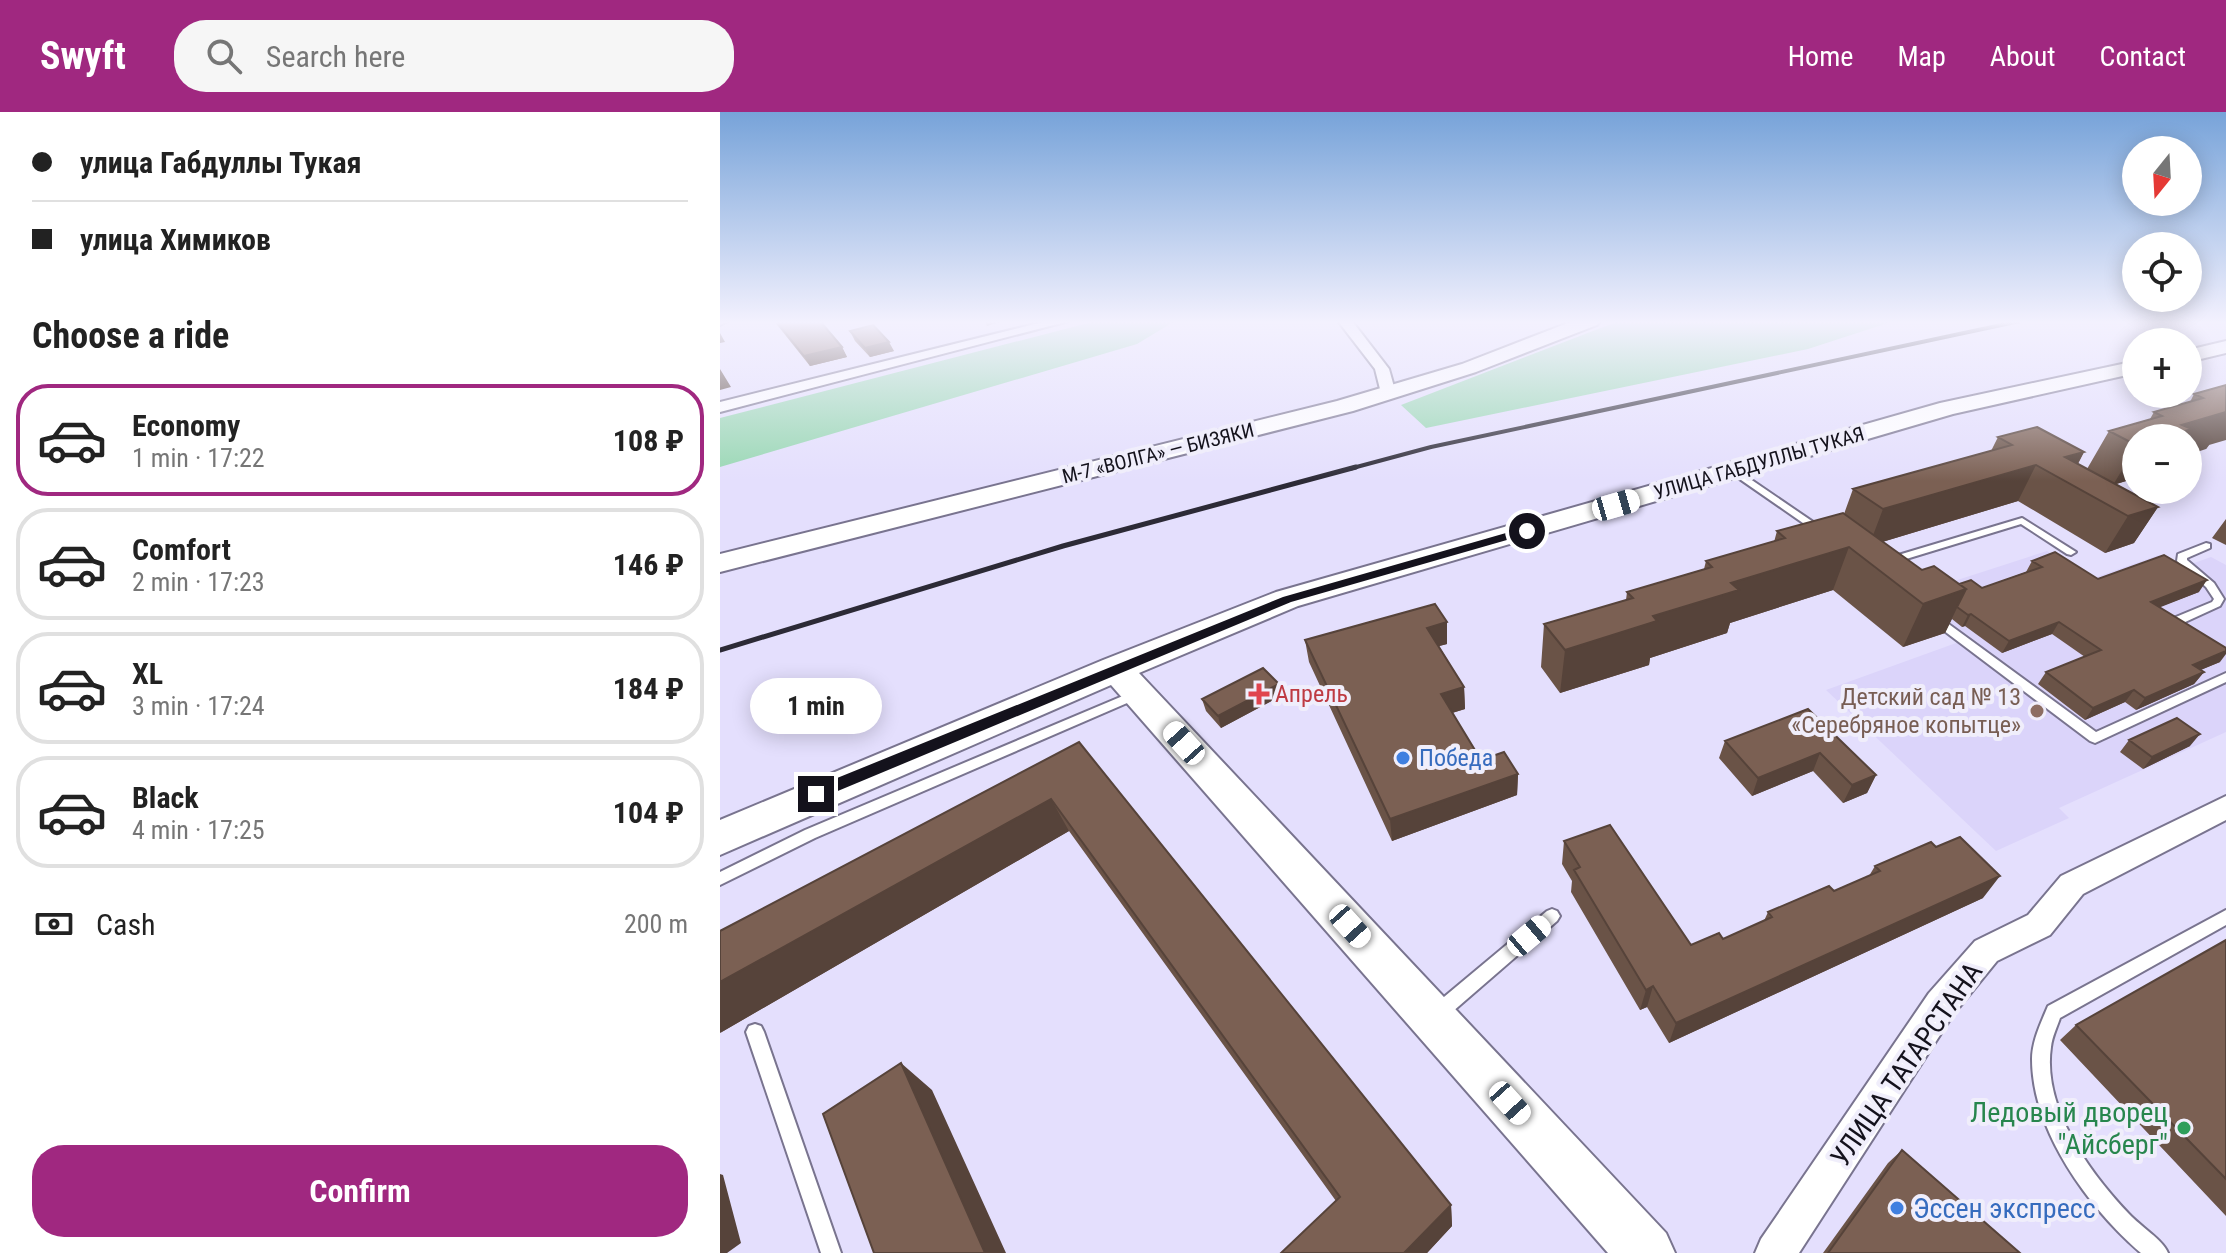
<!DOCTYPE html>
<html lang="en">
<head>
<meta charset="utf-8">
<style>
	:root { --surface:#fff; --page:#f6f6f6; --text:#222; --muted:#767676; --line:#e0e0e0; --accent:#a02880 }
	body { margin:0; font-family:"Roboto Condensed",sans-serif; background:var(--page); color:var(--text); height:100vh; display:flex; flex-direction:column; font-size:30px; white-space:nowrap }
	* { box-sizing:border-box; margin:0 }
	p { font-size:26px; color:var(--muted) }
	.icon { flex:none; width:44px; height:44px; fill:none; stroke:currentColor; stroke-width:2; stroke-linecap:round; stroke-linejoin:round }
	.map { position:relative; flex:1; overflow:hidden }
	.panel { display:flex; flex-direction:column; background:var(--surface); width:720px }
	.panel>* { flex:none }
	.guide { display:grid; align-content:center; height:176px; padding:0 32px; background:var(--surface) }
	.needle { width:52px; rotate:198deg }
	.tools { position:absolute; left:1402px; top:24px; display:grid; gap:16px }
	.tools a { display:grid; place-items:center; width:80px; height:80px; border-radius:50%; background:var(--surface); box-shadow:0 4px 20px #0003; font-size:40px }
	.end { position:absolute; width:36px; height:36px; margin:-18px; border:10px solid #14121c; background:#fff; box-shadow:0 0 0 4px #fff }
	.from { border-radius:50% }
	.bubble { position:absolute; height:56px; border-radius:28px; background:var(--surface); box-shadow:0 4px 20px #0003; font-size:26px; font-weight:700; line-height:56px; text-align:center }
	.car { position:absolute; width:24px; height:48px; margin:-24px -12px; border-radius:10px; box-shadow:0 0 6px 2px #0007; background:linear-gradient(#fff 24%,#345 0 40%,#fff 0 76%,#345 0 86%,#fff 0) }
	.guide b { display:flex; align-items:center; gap:28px; height:76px; font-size:30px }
	.guide b+b { border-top:2px solid var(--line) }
	.guide i { width:20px; height:20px; background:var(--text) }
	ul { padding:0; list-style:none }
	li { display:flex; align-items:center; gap:24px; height:112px; margin:0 16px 12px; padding:0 16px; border:4px solid var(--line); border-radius:32px }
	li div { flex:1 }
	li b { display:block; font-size:30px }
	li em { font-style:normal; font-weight:700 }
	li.active { border-color:var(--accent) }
	li>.icon { width:72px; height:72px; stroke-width:1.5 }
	h2 { padding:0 32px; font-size:36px; line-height:96px }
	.pay { display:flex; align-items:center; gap:20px; height:88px; padding:0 32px; font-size:30px }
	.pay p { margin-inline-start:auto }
	.action { display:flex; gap:16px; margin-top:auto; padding:16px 32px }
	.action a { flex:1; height:92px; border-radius:32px; background:var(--accent); color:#fff; font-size:32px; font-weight:700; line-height:92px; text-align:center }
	header { display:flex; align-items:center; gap:48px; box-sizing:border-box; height:112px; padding:0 40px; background:var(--accent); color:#fff }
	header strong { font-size:38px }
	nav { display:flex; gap:44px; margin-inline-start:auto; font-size:28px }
	.search { width:560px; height:72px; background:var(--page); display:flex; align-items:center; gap:20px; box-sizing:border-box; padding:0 28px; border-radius:32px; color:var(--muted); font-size:30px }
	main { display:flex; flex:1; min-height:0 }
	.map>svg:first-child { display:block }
</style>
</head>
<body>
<header>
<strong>Swyft</strong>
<div class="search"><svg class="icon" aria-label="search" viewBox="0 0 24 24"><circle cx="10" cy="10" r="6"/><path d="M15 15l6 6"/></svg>Search here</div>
<nav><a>Home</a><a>Map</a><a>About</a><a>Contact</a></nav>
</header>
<main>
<section class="panel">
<div class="guide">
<b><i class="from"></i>улица Габдуллы Тукая</b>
<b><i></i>улица Химиков</b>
</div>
<h2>Choose a ride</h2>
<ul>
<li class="active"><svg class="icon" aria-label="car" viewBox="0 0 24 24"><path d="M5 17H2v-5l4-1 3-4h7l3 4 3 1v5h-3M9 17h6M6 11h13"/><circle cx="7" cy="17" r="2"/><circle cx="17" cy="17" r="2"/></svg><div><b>Economy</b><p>1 min · 17:22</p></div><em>108 ₽</em></li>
<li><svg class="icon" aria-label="car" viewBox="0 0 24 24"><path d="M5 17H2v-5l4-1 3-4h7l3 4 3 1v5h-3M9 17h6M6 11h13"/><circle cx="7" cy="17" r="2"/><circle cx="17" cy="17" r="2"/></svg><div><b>Comfort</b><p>2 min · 17:23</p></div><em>146 ₽</em></li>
<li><svg class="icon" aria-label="car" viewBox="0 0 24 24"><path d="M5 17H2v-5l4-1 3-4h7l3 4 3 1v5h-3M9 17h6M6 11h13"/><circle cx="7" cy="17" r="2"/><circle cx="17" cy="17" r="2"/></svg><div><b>XL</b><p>3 min · 17:24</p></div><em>184 ₽</em></li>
<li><svg class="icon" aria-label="car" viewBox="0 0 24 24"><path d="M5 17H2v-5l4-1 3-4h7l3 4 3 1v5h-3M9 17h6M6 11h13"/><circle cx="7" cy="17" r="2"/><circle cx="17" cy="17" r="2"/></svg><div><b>Black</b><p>4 min · 17:25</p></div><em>104 ₽</em></li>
</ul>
<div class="pay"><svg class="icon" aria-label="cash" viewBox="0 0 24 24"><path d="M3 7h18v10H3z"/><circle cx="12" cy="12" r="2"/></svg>Cash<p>200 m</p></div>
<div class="action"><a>Confirm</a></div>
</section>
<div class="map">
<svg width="1506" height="1141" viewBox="0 0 1506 1141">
	<rect width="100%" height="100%" fill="#e4dffd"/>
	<path fill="#dbd4fa" d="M1327 439 1371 467 1439 443 1460 456 1491 445 1506 453V620L1339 696 1349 706 1276 739 1106 578 1250 526 1194 482Z"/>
	<path fill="#98d7b3" d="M376 209H455L417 232 0 355V306Z
		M899 209H1174L1088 237 706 316 681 293Z"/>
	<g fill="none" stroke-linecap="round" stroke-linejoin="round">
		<g stroke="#79748f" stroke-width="4">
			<path id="lane" d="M1014 356 1102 416V420H1096L1011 361V357Z
				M1302 406 1356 440 1351 443 1347 442 1301 412 1173 451H1165L1164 449 1165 447Z
				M1486 431 1490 432V436L1467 446V448L1494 471 1504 487 1500 494 1463 511 1468 515 1466 518C1459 519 1453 516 1449 510L1451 507 1492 490 1494 487 1486 475 1457 449 1458 442Z
				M1215 502 1376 620 1506 561V570L1375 631 1370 629 1211 509 1209 506 1211 503Z
				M417 578 423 582 421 585 95 726 0 773V760L85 718Z
				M832 797 837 799 840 804 837 809 724 907 718 909 712 907 710 901 712 895 827 799Z
				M1506 798V813L1340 906C1337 915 1332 925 1331 935 1322 996 1370 1061 1409 1102 1420 1114 1443 1128 1448 1141H1421C1369 1096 1312 1019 1312 947 1312 929 1321 911 1328 894Z
				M35 912 41 914 44 920 121 1141H101L26 920 29 914Z"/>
		</g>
		<g stroke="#79748f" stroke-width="4">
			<path id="street" d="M0 209H8L0 213Z
				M327 209H349L0 300V290Z
				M618 209H632L669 257 676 282 674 285H662L655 257Z
				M1506 684V708L1363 782 1330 823 1277 849 1233 903 1079 1141H1035L1041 1127 1209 881 1255 829 1308 803 1341 764Z"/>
		</g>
		<g stroke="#79748f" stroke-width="4">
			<path id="secondary" d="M853 209H880L877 213 756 260 633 299 0 460V442L617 289 742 252Z
				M1506 229V241L1468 250V238Z
				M1416 249V261L1233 302 578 494 419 561 946 1121 955 1141H888L391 573 0 743V708L383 548 556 480 1220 291Z"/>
		</g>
		<use href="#lane" fill="#fff" fill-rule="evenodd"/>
		<use href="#street" fill="#fff" fill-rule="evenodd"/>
		<use href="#secondary" fill="#fff" fill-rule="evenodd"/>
		<path stroke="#2c2a36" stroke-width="4" d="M629 357 711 335 1300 209"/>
		<path stroke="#2c2a36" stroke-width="5" d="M0 538 343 434 636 355"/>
	</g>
	<path fill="#6a5347" d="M54 209H100L122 235 127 245 90 254Z
		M130 219 174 239 150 245 135 229Z
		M1506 273 1489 333 1486 337 1416 326V366L1396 372 1438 395 1414 431 1385 441 1298 389 1162 430 1202 458 1239 472 1262 476 1306 460 1312 449 1378 467 1479 480 1439 495 1500 550 1480 558 1484 560 1474 572 1416 598 1405 590 1365 608 1318 572 1326 560 1365 545 1332 522 1282 541 1245 514 1242 515 1232 507 1225 521 1183 535 1113 478 1010 511 1007 521 930 546 929 553 840 581 821 555 824 512 906 488 907 480 984 457 986 449 1054 430 1057 419 1124 402 1133 377 1271 339 1278 325 1364 340 1358 352 1367 357 1389 319 1430 307 1434 300 1470 290 1474 282Z
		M1506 407V433L1492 426Z
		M727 510V532L719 534 744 575 745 597 732 601 761 648 798 662 797 683 672 729 589 550 585 528Z
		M559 572 561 584 501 616 486 599 482 587Z
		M1088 597 1156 663 1147 681 1123 691 1093 659 1032 684 999 646 1005 629Z
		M1409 628 1470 634 1423 657 1400 640Z
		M359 630 731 1093 732 1114 707 1141H561L616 1089 349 719 0 921Z
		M844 729 971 833 1003 827 1044 809 1048 800 1114 779 1149 764 1155 754 1263 786 949 931 927 895 920 898 851 780 852 769 842 752Z
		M1506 828V1104L1340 928 1356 913Z
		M1182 1038 1300 1141H1103L1168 1051Z"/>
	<path fill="#56433a" d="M265 209H284L267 214Z
		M0 221 5 230 0 231Z
		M169 230 174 239 150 245 145 236Z
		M122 235 127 245 90 254 84 244Z
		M0 257 11 275 0 278Z
		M1506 298V328L1489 333 1486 337 1468 343V326H1441L1462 313Z
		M1416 335V366L1393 373Z
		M1364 340 1347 371 1345 345Z
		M1316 353 1298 389 1149 434 1163 397Z
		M1438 395 1414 431 1385 441 1408 404Z
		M1129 435 1113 478 1010 511 1007 521 930 546 929 553 840 581 845 538 933 504 1011 471Z
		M1487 468 1479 480 1423 502 1431 490Z
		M1246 477 1225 521 1183 535 1203 492Z
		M1251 502 1245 514 1242 515 1248 503Z
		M727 510V532L708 537 707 516Z
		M1339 510 1332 522 1282 541 1289 529Z
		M1506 539V542L1500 550 1464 565 1473 553Z
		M1484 560 1474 572 1416 598 1425 586Z
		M559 572 561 584 501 616 498 604Z
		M744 575 745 597 722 604 721 582Z
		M1414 578 1405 590 1365 608 1373 596Z
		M1480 622 1470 634 1423 657 1432 645Z
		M1100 641 1093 659 1032 684 1038 666Z
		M798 662 797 683 672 729 670 707Z
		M1156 663 1147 681 1123 691 1132 673Z
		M331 687 349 719 0 921V870Z
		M1280 764 1263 786 949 931 956 911Z
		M933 874 927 895 920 898 926 878Z
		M181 951 212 978 286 1141H265Z
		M0 1062 3 1063 21 1131 7 1141H0Z
		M731 1093 732 1114 707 1141H684Z"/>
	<path fill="#7b6053" stroke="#56433a" stroke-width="2" d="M56 209H100L122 235 84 244Z
		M153 213 169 230 145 236 130 219Z
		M1506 273V300L1462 313 1472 317 1441 326H1416V333L1389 319 1442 304 1434 300 1483 286 1474 282Z
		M1317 315 1364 340 1345 345 1438 395 1408 404 1316 353 1163 397 1133 377 1292 333 1278 325Z
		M1123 401 1202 458 1214 454 1246 477 1203 492 1129 435 1011 471 1019 478 933 504 937 509 845 538 824 512 913 486 907 480 992 455 986 449 1065 426 1057 419Z
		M1335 440 1378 467 1444 443 1487 468 1431 490 1506 536V539L1473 553 1484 560 1425 586 1414 578 1373 596 1326 560 1381 538 1339 510 1289 529 1251 502 1248 503 1237 495 1246 477 1239 472 1251 468 1262 476 1322 455 1312 449Z
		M715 492 727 510 707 516 744 575 721 582 761 648 784 640 798 662 670 707 585 528Z
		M543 556 559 572 498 604 482 587Z
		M1088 597 1156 663 1132 673 1100 641 1038 666 1005 629Z
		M1457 606 1480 622 1432 645 1409 628Z
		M359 630 731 1093 684 1141H561L620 1085 331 687 0 870V819Z
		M890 713 971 833 999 821 1003 827 1052 805 1048 800 1109 774 1114 779 1160 759 1155 754 1211 730 1216 735 1240 725 1280 764 956 911 933 874 926 878 854 758 860 755 844 729Z
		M1506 828V1067L1356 913Z
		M181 951 265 1141H154L103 1002Z
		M1182 1038 1300 1141H1108Z"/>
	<linearGradient id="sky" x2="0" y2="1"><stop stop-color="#77a3d9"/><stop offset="0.57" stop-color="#f3f1fe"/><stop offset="1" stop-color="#f3f1fe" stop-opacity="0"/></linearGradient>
	<rect width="1506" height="369" fill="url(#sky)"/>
	<path fill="#14121c" d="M807 415 811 416V421L571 490 101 686 96 687 88 682 90 677 563 485Z"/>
	<path fill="#e0444e" stroke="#f0eefb" stroke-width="3" d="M535 570h8v8h8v8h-8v8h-8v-8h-8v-8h8z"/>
	<circle fill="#8d6e63" stroke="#f0eefb" stroke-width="3" cx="1317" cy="599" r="8"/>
	<g fill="#3f7fe0" stroke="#f0eefb" stroke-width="3">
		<circle cx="683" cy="646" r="8"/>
		<circle cx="1177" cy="1096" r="8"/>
	</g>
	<circle fill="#2e9e5b" stroke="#f0eefb" stroke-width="3" cx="1464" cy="1016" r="8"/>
	<g text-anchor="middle" stroke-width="8" stroke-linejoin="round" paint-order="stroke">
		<g font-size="20" fill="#14121c" stroke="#f0eefb">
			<text transform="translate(438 341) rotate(-14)" y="7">М-7 «ВОЛГА» — БИЗЯКИ</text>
			<text transform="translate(1039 351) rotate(-16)" y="7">УЛИЦА ГАБДУЛЛЫ ТУКАЯ</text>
		</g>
		<g font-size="24" fill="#be3a42" stroke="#f0eefb" text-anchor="start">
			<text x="555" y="590">Апрель</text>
		</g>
		<g font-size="24" fill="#785e54" stroke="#f0eefb" text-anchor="end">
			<text x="1301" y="593">Детский сад № 13<tspan x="1301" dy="28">«Серебряное копытце»</tspan></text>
		</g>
		<g font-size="24" fill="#366cbe" stroke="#f0eefb" text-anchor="start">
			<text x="699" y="654">Победа</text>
		</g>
		<g font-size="28" fill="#14121c" stroke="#f0eefb">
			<text transform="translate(1186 952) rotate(-55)" y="10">УЛИЦА ТАТАРСТАНА</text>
		</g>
		<g font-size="28" fill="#27864d" stroke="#f0eefb" text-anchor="end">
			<text x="1448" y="1010">Ледовый дворец<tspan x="1448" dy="32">"Айсберг"</tspan></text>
		</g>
		<g font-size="28" fill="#366cbe" stroke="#f0eefb" text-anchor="start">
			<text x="1193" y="1106">Эссен экспресс</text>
		</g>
	</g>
</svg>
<div class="tools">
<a><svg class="needle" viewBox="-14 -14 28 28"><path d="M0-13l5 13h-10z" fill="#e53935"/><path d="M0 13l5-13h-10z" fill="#767676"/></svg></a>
<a><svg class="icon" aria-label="locate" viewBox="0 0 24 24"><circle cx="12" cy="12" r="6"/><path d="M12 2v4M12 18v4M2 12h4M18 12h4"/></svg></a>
<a>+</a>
<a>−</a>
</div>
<i class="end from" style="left:807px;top:419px"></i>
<i class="end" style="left:96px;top:682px"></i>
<div class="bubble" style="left:30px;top:566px;width:132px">1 min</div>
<i class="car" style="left:896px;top:393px;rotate:74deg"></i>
<i class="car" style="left:464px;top:631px;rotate:318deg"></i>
<i class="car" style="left:630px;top:814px;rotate:138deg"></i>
<i class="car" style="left:809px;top:824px;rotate:50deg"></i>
<i class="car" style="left:790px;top:991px;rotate:138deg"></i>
</div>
</main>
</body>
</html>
